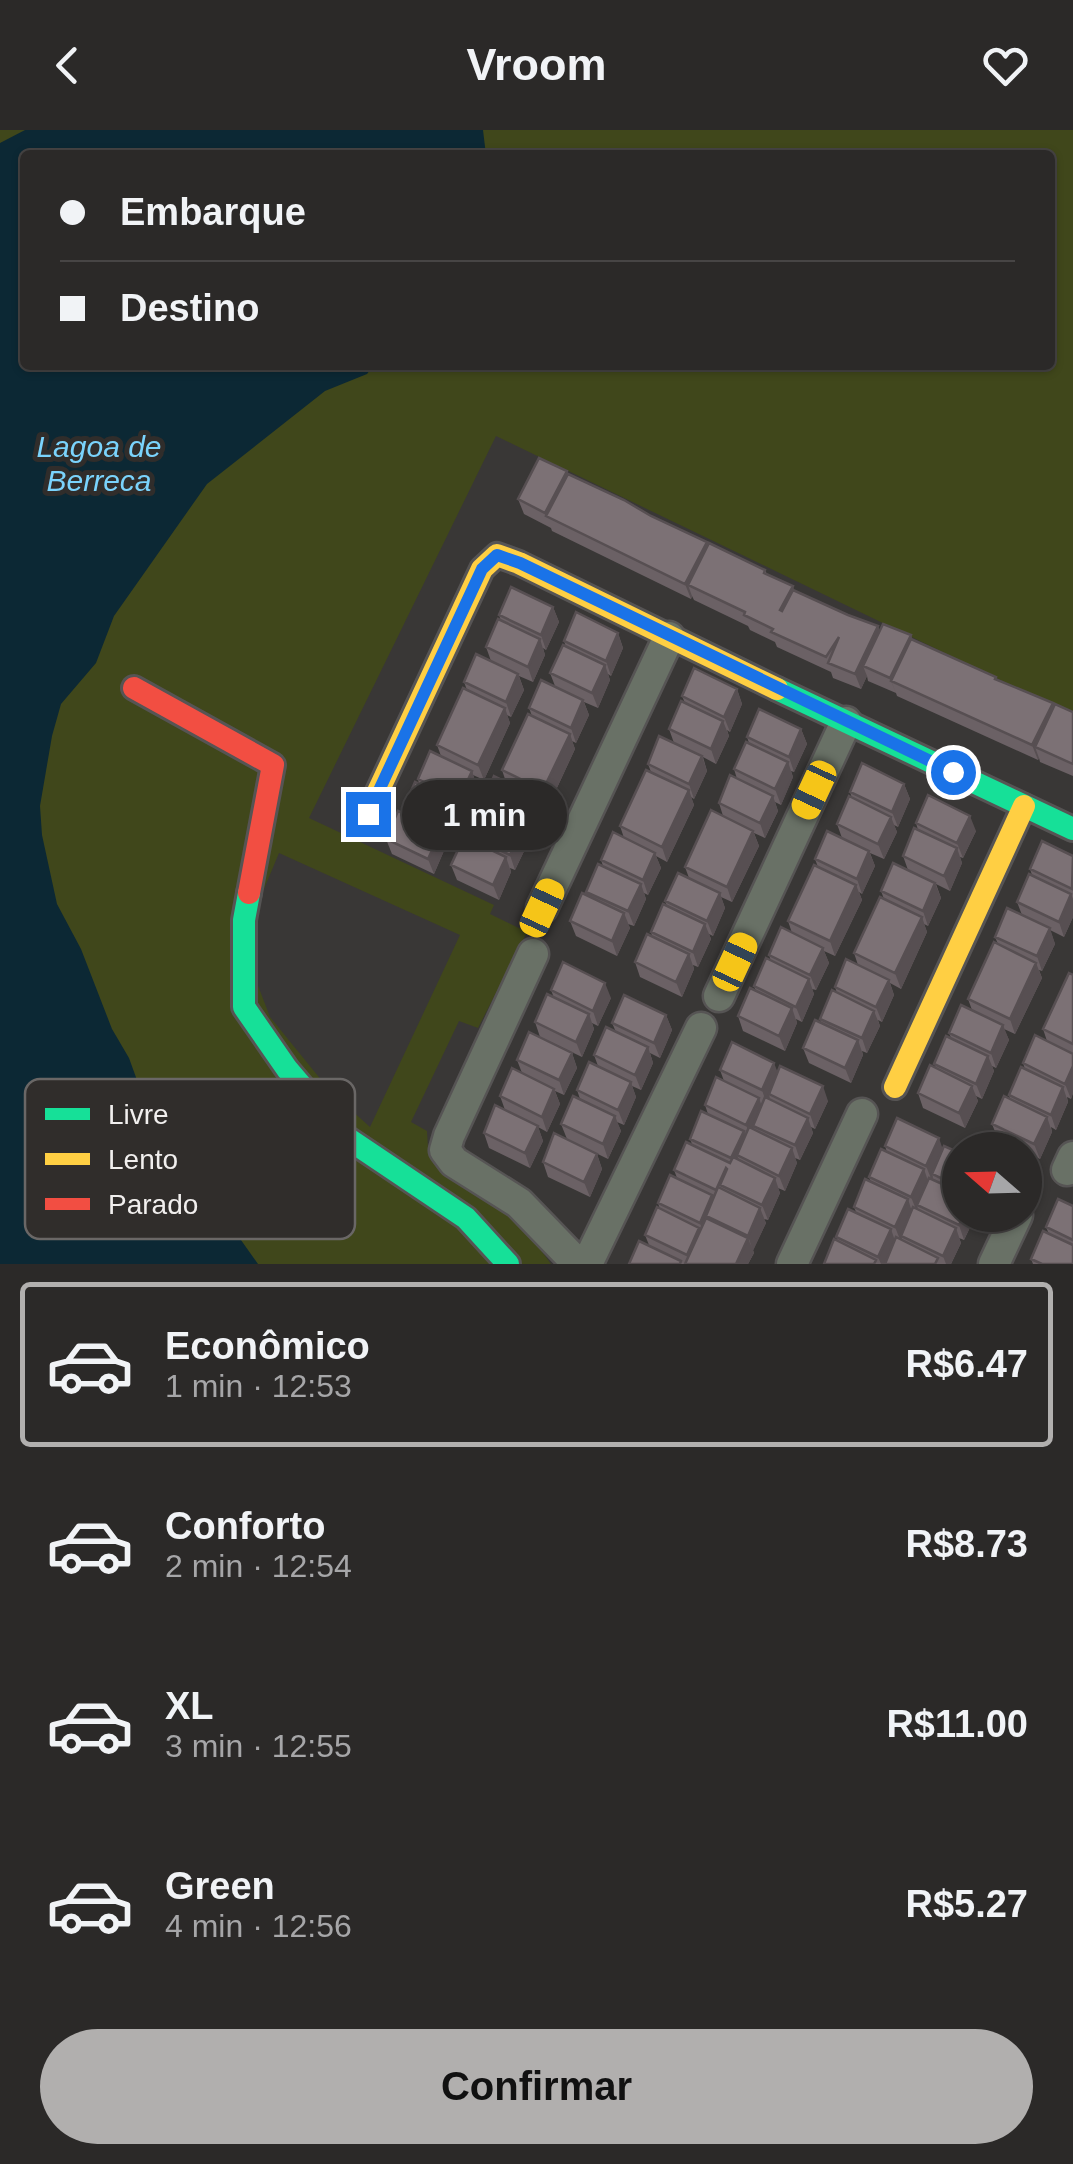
<!DOCTYPE html>
<html lang="pt">
<head>
<meta charset="utf-8">
<style>
	:root { --surface:#2b2928; --page:#373534; --text:#f1f3f6; --muted:#a6a6a8; --line:#474545; --accent:#b1afae }
	body { margin:0; font-family:Arial,sans-serif; background:var(--page); color:var(--text); height:100vh; display:flex; flex-direction:column; font-size:38px; white-space:nowrap }
	* { box-sizing:border-box; margin:0 }
	p { font-size:32px; color:var(--muted) }
	.icon { flex:none; width:55px; height:55px; fill:none; stroke:currentColor; stroke-width:2; stroke-linecap:round; stroke-linejoin:round }
	.map { position:relative; height:1134px; overflow:hidden }
	.sheet { display:flex; flex-direction:column; background:var(--surface); flex:1 }
	.sheet>* { flex:none }
	.banner { position:absolute; left:20px; top:20px; width:1035px; height:220px; border-radius:10px; box-shadow:0 2px 8px #0004,0 0 0 2px var(--line); display:grid; align-content:center; height:220px; padding:0 40px; background:var(--surface) }
	.needle { width:65px; rotate:290deg }
	.buttons { position:absolute; left:942px; top:1002px; display:grid; gap:20px }
	.buttons a { display:grid; place-items:center; width:100px; height:100px; border-radius:50%; background:var(--surface); box-shadow:0 2px 8px #0004,0 0 0 2px var(--line); font-size:50px }
	.end { position:absolute; width:45px; height:45px; margin:-22px; border:12px solid #1a73e8; background:#fff; box-shadow:0 0 0 5px #fff }
	.from { border-radius:50% }
	.bubble { position:absolute; height:70px; border-radius:35px; background:var(--surface); box-shadow:0 2px 8px #0004,0 0 0 2px var(--line); font-size:32px; font-weight:600; line-height:70px; text-align:center }
	.car { position:absolute; width:30px; height:60px; margin:-30px -15px; border-radius:12px; box-shadow:0 0 8px 2px #0007; background:linear-gradient(#f5c518 24%,#345 0 40%,#f5c518 0 76%,#345 0 86%,#f5c518 0) }
	.banner b { display:flex; align-items:center; gap:35px; height:95px; font-size:38px }
	.banner b+b { border-top:2px solid var(--line) }
	.banner i { width:25px; height:25px; background:var(--text) }
	ul { padding:18px 0 0; list-style:none }
	li { display:flex; align-items:center; gap:30px; height:165px; margin:0 20px 15px; padding:0 20px; border:5px solid transparent; border-radius:10px }
	li div { flex:1 }
	li b { display:block; font-size:38px }
	li em { font-style:normal; font-weight:600 }
	li.selected { border-color:var(--accent) }
	li>.icon { width:90px; height:90px; stroke-width:1.5 }
	.primary-button { display:flex; gap:20px; margin-top:auto; padding:20px 40px }
	.primary-button a { flex:1; height:115px; border-radius:60px; background:var(--accent); color:#111; font-size:40px; font-weight:600; line-height:115px; text-align:center }
	header { display:flex; justify-content:space-between; align-items:center; height:130px; padding:0 40px; background:var(--surface); font-size:45px; font-weight:600 }
	.map>svg:first-child { display:block }
</style>
</head>
<body>
<header><svg class="icon" aria-label="back" viewBox="0 0 24 24"><path d="M15 5l-7 7 7 7"/></svg>Vroom<svg class="icon" aria-label="heart" viewBox="0 0 24 24"><path d="M12 20l-8-8c-3-5 5-10 8-4 3-6 11-1 8 4z"/></svg></header>
<div class="map">
<svg width="1073" height="1134" viewBox="0 0 1073 1134">
	<rect width="100%" height="100%" fill="#393736"/>
	<path fill="#40471b" fill-rule="evenodd" d="M0 0H1073V585L496 306 309 688 494 775 490 784 527 802 478 898 459 891 411 992 427 1001 428 1018 433 1027 509 1077 551 1134H0ZM25 25H1050V235H25ZM279 723 460 805 370 997 331 962 270 887 251 837 254 783Z"/>
	<path fill="#0c2834" d="M25 0H483L486 25H25V235H374L367 244 325 261 207 354 114 486 96 533 61 574 52 606 40 676 42 705 57 774 81 819 112 899 129 928 146 975 163 1000 173 1042 205 1084 236 1103 258 1134H0V13Z"/>
	<g fill="none" stroke-linecap="round" stroke-linejoin="round">
		<g stroke="#565454" stroke-width="35">
			<path id="street" d="M542 778 669 507
				M533 824 449 1006 445 1020 454 1032 519 1073 578 1134
				M719 866 846 592
				M1067 1040 1073 1027
				M587 1134 701 898
				M792 1134 862 984
				M994 1134 1017 1085"/>
		</g>
		<g stroke="#565454" stroke-width="28">
			<path id="fast" d="M777 559 1073 699
				M249 763 244 790V877L287 939 344 1006 466 1088 508 1134"/>
		</g>
		<g stroke="#565454" stroke-width="28">
			<path id="slow" d="M368 683 482 439 497 425 519 433 777 559
				M895 957 1024 676"/>
		</g>
		<g stroke="#565454" stroke-width="28">
			<path id="jam" d="M134 558 273 635 249 763"/>
		</g>
		<use href="#street" stroke="#697166" stroke-width="30"/>
		<use href="#fast" stroke="#16e098" stroke-width="22"/>
		<use href="#slow" stroke="#ffcf43" stroke-width="22"/>
		<use href="#jam" stroke="#f24e42" stroke-width="22"/>
	</g>
	<path fill="#6b6165" d="M567 341 568 345 708 415 765 440 767 444 793 456 794 461 848 485 878 496 879 500 911 505 912 510 996 547 997 550 1054 576 1073 582V646L1040 632 1039 628 1038 630 897 566 896 563 868 551 867 546 861 559 833 548 831 542 777 517 775 512 750 500 748 496 694 470 692 466 691 469 552 401 551 398 524 384 518 369Z
		M553 477 559 492 546 520 543 518 545 525 533 552 519 546 524 560 511 587 507 585 510 593 484 650 473 645 477 656 465 684 461 682 463 687 450 715 445 712 446 716 434 744 392 724 386 709 405 684 403 680 419 654 418 649 441 626 437 615 467 560 464 552 491 531 486 517 501 491 499 485Z
		M618 503 623 518 611 546 608 544 610 550 598 578 584 572 589 585 576 613 572 611 575 619 549 675 538 670 542 682 530 709 526 707 528 713 515 740 510 738 511 742 499 770 457 750 451 735 470 710 468 705 484 679 482 674 506 652 502 640 532 586 529 578 555 556 550 543 566 517 564 511Z
		M737 559 742 574 730 602 727 600 729 606 716 634 703 627 707 641 694 669 691 667 694 675 667 732 656 726 661 738 648 765 644 763 646 769 634 796 628 794 630 798 617 826 576 806 570 791 588 766 586 762 603 736 601 730 624 708 620 696 651 642 648 634 674 613 669 599 685 573 682 566Z
		M801 599 807 614 794 642 791 641 793 647 781 675 775 672 778 681 765 708 754 703 759 716 732 772 721 767 725 778 713 806 709 804 711 809 698 837 693 835 694 839 682 867 640 847 635 832 652 806 651 802 667 776 665 771 689 748 685 737 723 686 719 673 737 649 734 639 749 613 747 607Z
		M904 654 910 669 898 697 894 695 897 702 884 729 870 723 875 736 862 764 859 762 862 770 835 826 824 821 829 833 816 860 812 859 814 864 802 892 796 889 797 893 785 921 743 901 738 886 756 861 754 856 771 831 769 825 792 803 788 791 818 737 815 729 842 708 837 694 852 668 850 662Z
		M916 693 976 701 963 728 960 727 962 733 950 761 936 754 941 768 928 796 924 794 927 802 901 859 890 853 894 865 882 892 878 890 880 896 867 923 862 921 863 925 851 953 809 933 803 918 821 892 820 889 837 863 835 857 858 835 854 823 884 769 881 761 908 740 903 726 918 700Z
		M1073 726V787L1064 807 1050 800 1055 814 1042 841 1039 840 1042 848 1015 904 1004 899 1009 910 996 938 992 936 994 941 982 969 976 966 978 971 965 998 923 978 918 963 936 938 934 934 951 908 949 903 972 880 968 869 998 814 995 807 1022 785 1017 772 1032 745 1030 739Z
		M1073 845V963L1071 969 1067 967 1068 972 1056 1000 1051 997 1052 1002 1040 1029 1025 1022V1020H1020L998 1009 992 994 1010 969 1009 965 1025 939 1023 933 1047 911 1043 899Z
		M551 860 611 868 598 896 592 893 594 899 582 927 540 907 535 892 554 868Z
		M666 885 672 900 660 928 650 923 653 933 641 960 632 956 636 967 624 995 617 992 621 1001 608 1029 567 1009 561 994 580 969 577 960 598 936 594 925 616 902 612 893Z
		M572 923 577 938 564 965 555 961 560 974 547 1002 538 997 543 1011 530 1038 489 1018 484 1003 505 980 500 966 522 943 517 930Z
		M720 940 778 942 828 971 815 999 811 997 813 1003 800 1030 795 1028 797 1033 785 1061 778 1058 780 1063 768 1090 764 1089 766 1093 753 1120 754 1123 748 1134H629L649 1115 645 1105 660 1079 658 1073 677 1048 674 1040 692 1014 690 1009 708 984 705 975 724 951Z
		M885 1016 943 1019 960 1023V1085H976L964 1110 959 1108 961 1113 951 1134H824L838 1111 836 1107 856 1082 854 1077 871 1052 869 1047 887 1022Z
		M597 1024 602 1039 590 1067 548 1047 543 1032Z
		M1073 1076V1134H1026H1033L1031 1129 1049 1104 1046 1097Z"/>
	<path fill="#574f52" d="M567 341 572 356 546 386 545 383Z
		M707 412 713 427 688 455 692 466 691 469 685 454Z
		M553 477 559 492 546 520 541 505Z
		M878 496 883 511 863 536 867 546 861 559 855 544Z
		M618 503 623 518 611 546 606 531Z
		M911 505 916 520 891 551 896 563 890 548Z
		M540 509 545 525 533 552 528 537Z
		M605 535 610 550 598 578 592 563Z
		M518 544 524 560 511 587 506 572Z
		M737 559 742 574 730 602 724 587Z
		M583 570 589 585 576 613 571 598Z
		M1053 573 1058 588 1035 617 1039 628 1038 630 1032 615Z
		M505 578 510 593 484 650 478 635Z
		M723 591 729 606 716 634 711 619Z
		M801 599 807 614 794 642 789 627Z
		M570 604 575 619 549 675 543 660Z
		M702 626 707 641 694 669 689 654Z
		M788 632 793 647 781 675 775 659Z
		M472 641 477 656 465 684 459 669Z
		M904 654 910 669 898 697 892 682Z
		M689 660 694 675 667 732 662 717Z
		M773 666 778 681 765 708 760 693Z
		M537 667 542 682 530 709 524 694Z
		M457 672 463 687 450 715 445 700Z
		M970 686 976 701 963 728 957 713Z
		M891 687 897 702 884 729 878 714Z
		M522 698 528 713 515 740 510 725Z
		M441 701 446 716 434 744 428 729Z
		M753 701 759 716 732 772 727 757Z
		M957 718 962 733 950 761 944 746Z
		M869 721 875 736 862 764 857 749Z
		M655 723 661 738 648 765 643 750Z
		M506 727 511 742 499 770 493 755Z
		M935 753 941 768 928 796 923 781Z
		M641 754 646 769 634 796 628 781Z
		M856 755 862 770 835 826 830 811Z
		M720 763 725 778 713 806 707 791Z
		M1071 764 1073 769V787L1064 807 1059 792Z
		M624 783 630 798 617 826 612 811Z
		M922 787 927 802 901 859 895 843Z
		M705 794 711 809 698 837 693 822Z
		M1050 798 1055 814 1042 841 1037 826Z
		M823 818 829 833 816 860 810 845Z
		M689 824 694 839 682 867 676 852Z
		M1036 833 1042 848 1015 904 1010 889Z
		M809 849 814 864 802 892 796 877Z
		M889 850 894 865 882 892 876 877Z
		M605 853 611 868 598 896 593 881Z
		M792 878 797 893 785 921 779 906Z
		M874 881 880 896 867 923 862 908Z
		M589 884 594 899 582 927 576 912Z
		M666 885 672 900 660 928 654 913Z
		M1003 895 1009 910 996 938 991 923Z
		M858 910 863 925 851 953 845 938Z
		M648 917 653 933 641 960 635 945Z
		M572 923 577 938 564 965 559 950Z
		M988 926 994 941 982 969 976 954Z
		M774 933 780 948 769 964 770 969 767 975 762 960Z
		M1073 936V963L1071 969 1065 954Z
		M631 952 636 967 624 995 618 980Z
		M823 956 828 971 815 999 810 984Z
		M972 956 978 971 965 998 959 983Z
		M1063 957 1068 972 1056 1000 1051 985Z
		M554 959 560 974 547 1002 542 987Z
		M759 968 764 983 753 996 755 1002 752 1010 746 995Z
		M615 986 621 1001 608 1029 603 1014Z
		M1047 987 1052 1002 1040 1029 1034 1014Z
		M808 988 813 1003 800 1030 795 1015Z
		M538 996 543 1011 530 1038 525 1023Z
		M744 1001 749 1016 737 1025 741 1035 731 1028Z
		M939 1008 944 1023 932 1044 933 1047 932 1051 926 1036Z
		M792 1018 797 1033 785 1061 779 1046Z
		M597 1024 602 1039 590 1067 584 1052Z
		M924 1039 929 1054 917 1075 918 1079 917 1082 911 1067Z
		M775 1048 780 1063 768 1090 762 1075Z
		M712 1065 718 1080 706 1086 710 1097 705 1108 700 1093Z
		M908 1069 913 1085 901 1106 902 1108 901 1112 895 1097Z
		M760 1078 766 1093 753 1121 748 1106Z
		M964 1085H976L964 1110 959 1095Z
		M699 1098 704 1113 690 1134 687 1125Z
		M956 1098 961 1113 951 1134H946L943 1126Z
		M891 1099 896 1114 887 1134H881L878 1127Z
		M748 1108 754 1123 748 1134H736Z"/>
	<path fill="#7c7175" stroke="#574f52" stroke-width="2.5" d="M539 328 567 341 545 383 518 369Z
		M568 344 624 370 651 386 707 412 685 454 546 386Z
		M709 413 765 440 764 443 793 456 780 480 782 481 793 460 848 485 878 496 855 544 828 533 839 507 826 527 771 502 773 499 744 485 745 482 688 455Z
		M511 457 553 477 541 505 499 485Z
		M576 482 618 503 606 531 564 511Z
		M498 489 540 509 528 537 486 517Z
		M883 494 911 505 890 548 863 536Z
		M911 509 996 547 995 549 1053 573 1032 615 891 551Z
		M563 515 605 535 592 563 550 543Z
		M476 524 518 544 506 572 464 552Z
		M694 538 737 559 724 587 682 566Z
		M541 550 583 570 571 598 529 578Z
		M463 558 505 578 478 635 437 615Z
		M681 571 723 591 711 619 669 599Z
		M1055 574 1073 582V634L1035 617Z
		M759 579 801 599 789 627 747 607Z
		M528 584 570 604 543 660 502 640Z
		M659 606 702 626 689 654 648 634Z
		M746 612 788 632 775 659 734 639Z
		M430 621 472 641 459 669 418 649Z
		M862 633 904 654 892 682 850 662Z
		M646 640 689 660 662 717 620 696Z
		M730 645 773 666 760 693 719 673Z
		M494 646 537 667 524 694 482 674Z
		M415 652 457 672 445 700 403 680Z
		M928 665 970 686 957 713 916 693Z
		M849 666 891 687 878 714 837 694Z
		M480 677 522 698 510 725 468 705Z
		M711 680 753 701 727 757 685 737Z
		M398 681 441 701 428 729 386 709Z
		M914 698 957 718 944 746 903 726Z
		M827 701 869 721 857 749 815 729Z
		M613 702 655 723 643 750 601 730Z
		M464 707 506 727 493 755 451 735Z
		M1042 711 1073 726 1072 759 1030 739Z
		M893 733 935 753 923 781 881 761Z
		M598 734 641 754 628 781 586 762Z
		M814 735 856 755 830 811 788 791Z
		M678 743 720 763 707 791 665 771Z
		M1029 744 1071 764 1059 792 1017 772Z
		M582 763 624 783 612 811 570 791Z
		M880 767 922 787 895 843 854 823Z
		M663 774 705 794 693 822 651 802Z
		M1007 778 1050 798 1037 826 995 807Z
		M781 797 823 818 810 845 769 825Z
		M647 804 689 824 676 852 635 832Z
		M994 812 1036 833 1010 889 968 869Z
		M766 828 809 849 796 877 754 856Z
		M846 829 889 850 876 877 835 857Z
		M563 832 605 853 593 881 551 860Z
		M1069 843 1073 845V914L1043 899Z
		M750 858 792 878 779 906 738 886Z
		M832 860 874 881 862 908 820 889Z
		M547 864 589 884 576 912 535 892Z
		M624 865 666 885 654 913 612 893Z
		M961 875 1003 895 991 923 949 903Z
		M815 890 858 910 845 938 803 918Z
		M606 897 648 917 635 945 594 925Z
		M529 902 572 923 559 950 517 930Z
		M1035 905 1073 924V936L1065 954 1023 933Z
		M946 906 988 926 976 954 934 934Z
		M732 912 774 933 762 960 720 940Z
		M589 932 631 952 618 980 577 960Z
		M930 935 972 956 959 983 918 963Z
		M780 936 823 956 810 984 769 964Z
		M1021 937 1063 957 1051 985 1009 965Z
		M512 938 554 959 542 987 500 966Z
		M716 947 759 968 746 995 705 975Z
		M573 966 615 986 603 1014 561 994Z
		M1004 966 1047 987 1034 1014 992 994Z
		M765 967 808 988 795 1015 753 996Z
		M495 975 538 996 525 1023 484 1003Z
		M701 981 744 1001 731 1028 690 1009Z
		M897 988 939 1008 926 1036 885 1016Z
		M749 997 792 1018 779 1046 737 1025Z
		M554 1003 597 1024 584 1052 543 1032Z
		M686 1012 730 1033 733 1027 775 1048 762 1075 720 1055 727 1039 726 1038 716 1060 674 1040Z
		M944 1016 960 1023V1057L932 1044Z
		M881 1019 924 1039 911 1067 869 1047Z
		M670 1045 712 1065 700 1093 658 1073Z
		M929 1048 960 1062V1085H964L959 1095 917 1075Z
		M865 1049 908 1069 895 1097 854 1077Z
		M718 1057 760 1078 748 1106 706 1086Z
		M1058 1069 1073 1076V1110L1046 1097Z
		M657 1077 699 1098 687 1125 645 1105Z
		M913 1077 956 1098 943 1126 901 1106Z
		M848 1079 891 1099 878 1127 836 1107Z
		M706 1088 748 1108 736 1134H685Z
		M1043 1101 1073 1115V1134H1042L1031 1129Z
		M896 1107 938 1128 935 1134H885Z
		M834 1109 876 1130 874 1134H824Z
		M639 1111 681 1131 680 1134H629Z"/>
	<g fill="none" stroke-linecap="round" stroke-linejoin="round">
		<path stroke="#1a73e8" stroke-width="12" d="M368 684 482 439 497 425 520 433 953 642"/>
	</g>
	<g text-anchor="middle" stroke-width="10" stroke-linejoin="round" paint-order="stroke">
		<g font-size="30" font-style="italic" fill="#7ad3fc" stroke="#302d2b">
			<text x="99" y="327">Lagoa de<tspan x="99" dy="34">Berreca</tspan></text>
		</g>
	</g>
	<rect x="25" y="949" width="330" height="160" rx="15" fill="#302d2b" stroke="#6a6766" stroke-width="2.5"/>
	<rect x="45" y="978" width="45" height="12" fill="#16e098"/>
	<rect x="45" y="1023" width="45" height="12" fill="#ffcf43"/>
	<rect x="45" y="1068" width="45" height="12" fill="#f24e42"/>
	<g font-size="28" fill="#f1efee">
		<text x="108" y="994">Livre</text>
		<text x="108" y="1039">Lento</text>
		<text x="108" y="1084">Parado</text>
	</g>
</svg>
<div class="buttons">
<a><svg class="needle" viewBox="-14 -14 28 28"><path d="M0-13l5 13h-10z" fill="#e53935"/><path d="M0 13l5-13h-10z" fill="#a6a6a8"/></svg></a>
</div>
<i class="end from" style="left:953px;top:642px"></i>
<i class="end" style="left:368px;top:684px"></i>
<div class="bubble" style="left:402px;top:650px;width:165px">1 min</div>
<i class="car" style="left:814px;top:660px;rotate:205deg"></i>
<i class="car" style="left:542px;top:778px;rotate:25deg"></i>
<i class="car" style="left:735px;top:832px;rotate:25deg"></i>
<div class="banner">
<b><i class="from"></i>Embarque</b>
<b><i></i>Destino</b>
</div>
</div>
<section class="sheet">
<ul>
<li class="selected"><svg class="icon" aria-label="car" viewBox="0 0 24 24"><path d="M5 17H2v-5l4-1 3-4h7l3 4 3 1v5h-3M9 17h6M6 11h13"/><circle cx="7" cy="17" r="2"/><circle cx="17" cy="17" r="2"/></svg><div><b>Econômico</b><p>1 min · 12:53</p></div><em>R$6.47</em></li>
<li><svg class="icon" aria-label="car" viewBox="0 0 24 24"><path d="M5 17H2v-5l4-1 3-4h7l3 4 3 1v5h-3M9 17h6M6 11h13"/><circle cx="7" cy="17" r="2"/><circle cx="17" cy="17" r="2"/></svg><div><b>Conforto</b><p>2 min · 12:54</p></div><em>R$8.73</em></li>
<li><svg class="icon" aria-label="car" viewBox="0 0 24 24"><path d="M5 17H2v-5l4-1 3-4h7l3 4 3 1v5h-3M9 17h6M6 11h13"/><circle cx="7" cy="17" r="2"/><circle cx="17" cy="17" r="2"/></svg><div><b>XL</b><p>3 min · 12:55</p></div><em>R$11.00</em></li>
<li><svg class="icon" aria-label="car" viewBox="0 0 24 24"><path d="M5 17H2v-5l4-1 3-4h7l3 4 3 1v5h-3M9 17h6M6 11h13"/><circle cx="7" cy="17" r="2"/><circle cx="17" cy="17" r="2"/></svg><div><b>Green</b><p>4 min · 12:56</p></div><em>R$5.27</em></li>
</ul>
<div class="primary-button"><a>Confirmar</a></div>
</section>
</body>
</html>
